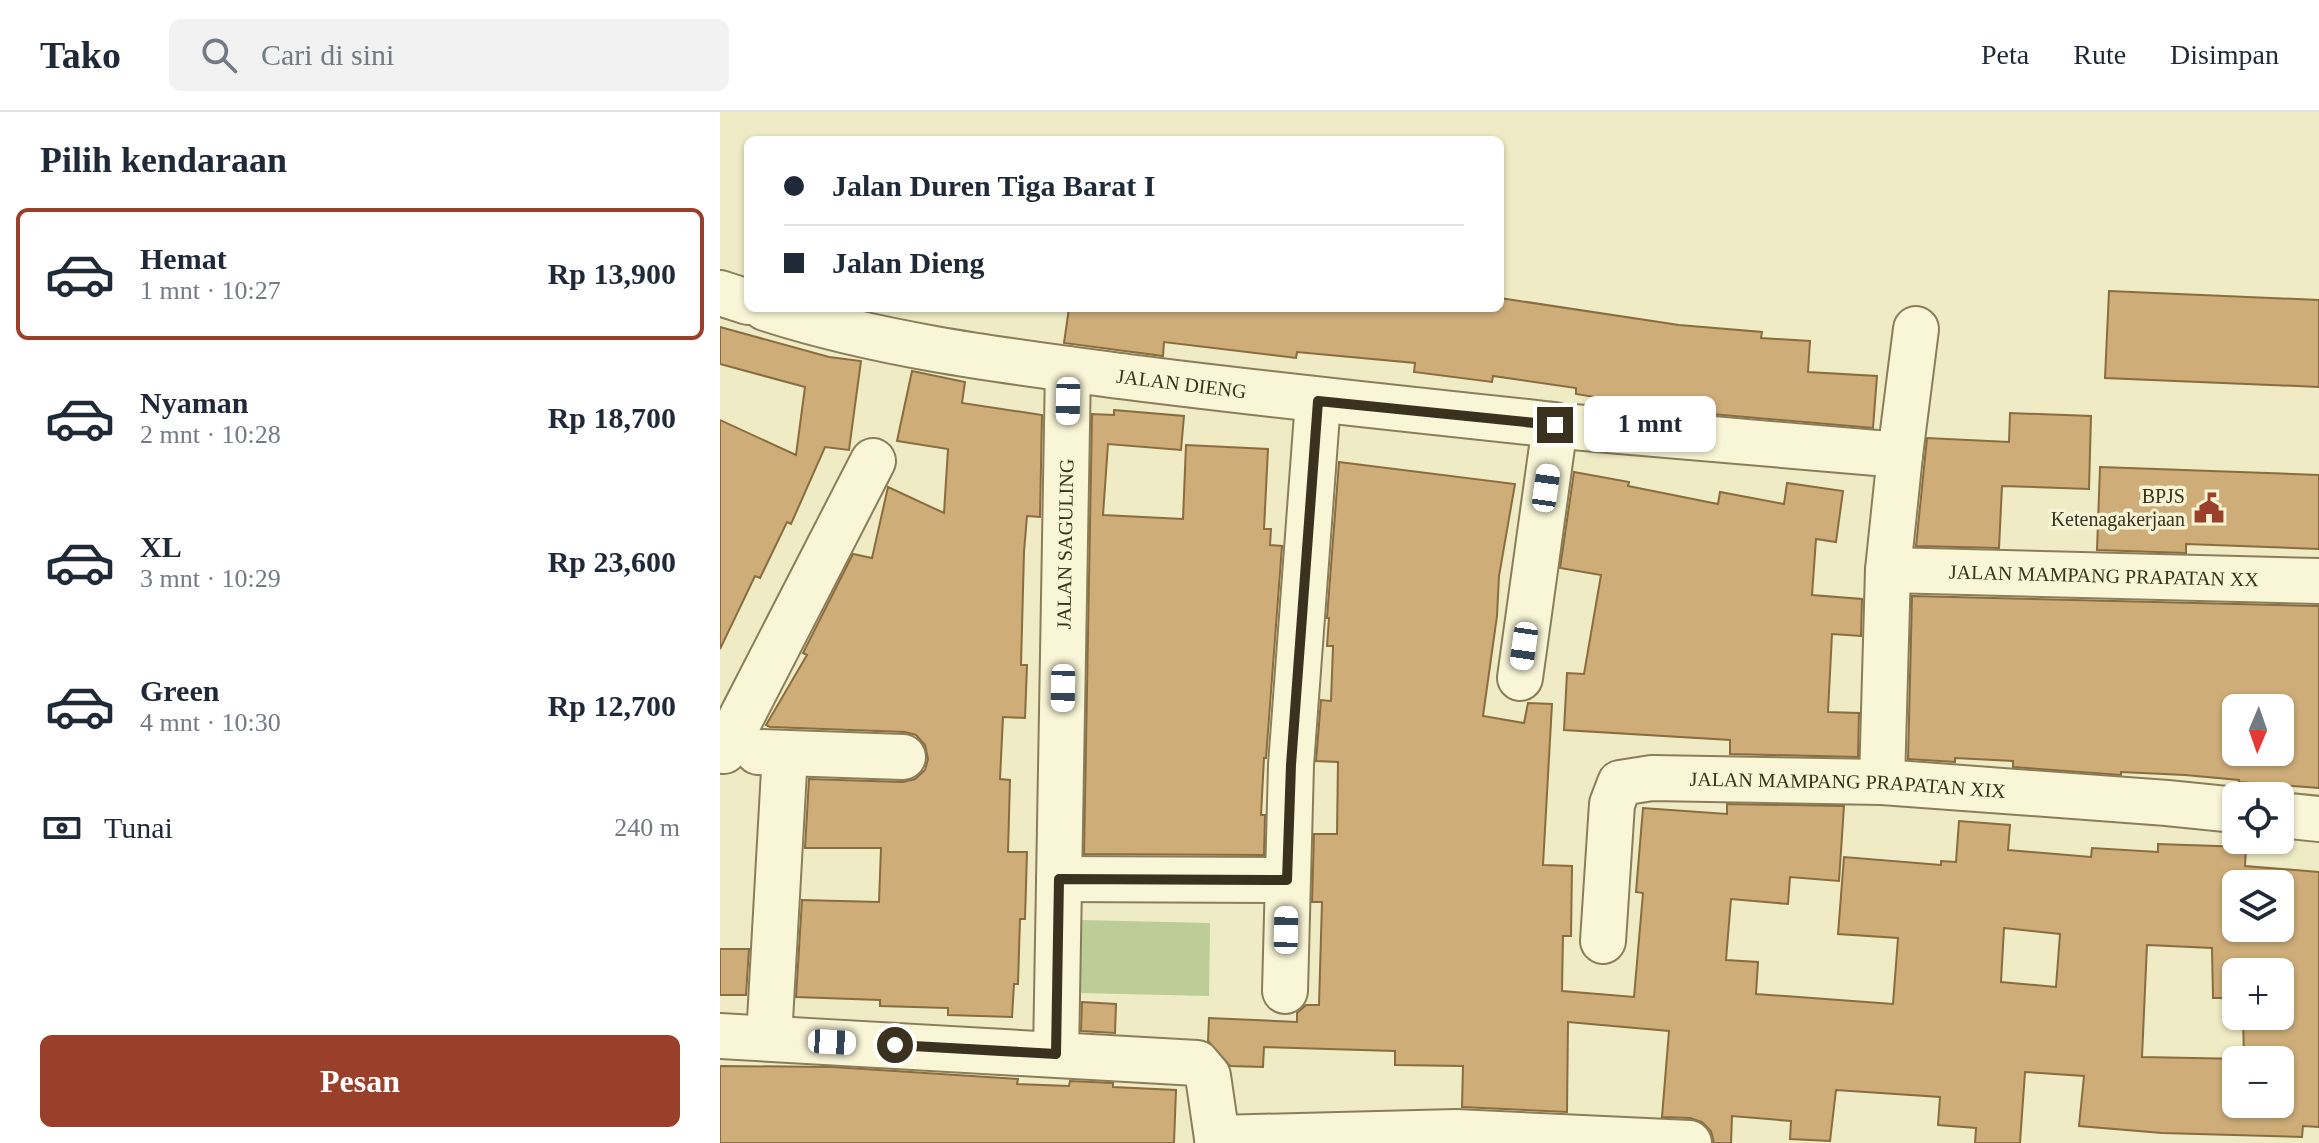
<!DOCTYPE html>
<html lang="id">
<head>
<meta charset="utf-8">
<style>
	:root { --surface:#fff; --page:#f2f2f3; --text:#1f2937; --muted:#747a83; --line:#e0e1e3; --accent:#9a3f29 }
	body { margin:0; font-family:"Times New Roman",serif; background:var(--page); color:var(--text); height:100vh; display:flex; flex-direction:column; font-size:30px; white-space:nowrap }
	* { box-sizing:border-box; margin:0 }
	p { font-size:26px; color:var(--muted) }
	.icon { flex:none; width:44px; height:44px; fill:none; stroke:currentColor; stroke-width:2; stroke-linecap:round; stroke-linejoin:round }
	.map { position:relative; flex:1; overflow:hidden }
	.drawer { display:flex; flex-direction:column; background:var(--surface); width:720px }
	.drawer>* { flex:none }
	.hud { position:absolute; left:24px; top:24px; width:760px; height:176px; border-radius:12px; box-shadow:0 2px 6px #0004; display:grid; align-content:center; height:176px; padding:0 40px; background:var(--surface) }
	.needle { width:52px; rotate:182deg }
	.tools { position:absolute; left:1502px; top:582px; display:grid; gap:16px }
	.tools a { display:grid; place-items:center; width:72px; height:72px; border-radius:12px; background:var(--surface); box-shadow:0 2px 6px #0004; font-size:40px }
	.end { position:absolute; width:36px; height:36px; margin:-18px; border:10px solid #3a311e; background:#fff; box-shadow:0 0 0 4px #fff }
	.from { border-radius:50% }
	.bubble { position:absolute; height:56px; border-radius:12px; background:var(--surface); box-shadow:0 2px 6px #0004; font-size:26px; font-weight:800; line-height:56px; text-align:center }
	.car { position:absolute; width:24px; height:48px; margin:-24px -12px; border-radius:10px; box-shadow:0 0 6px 2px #0007; background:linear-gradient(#fff 24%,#345 0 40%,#fff 0 76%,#345 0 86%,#fff 0) }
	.hud b { display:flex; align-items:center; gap:28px; height:76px; font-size:30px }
	.hud b+b { border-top:2px solid var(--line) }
	.hud i { width:20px; height:20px; background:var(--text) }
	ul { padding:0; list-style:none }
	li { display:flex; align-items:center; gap:24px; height:132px; margin:0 16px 12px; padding:0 24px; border:4px solid transparent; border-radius:12px }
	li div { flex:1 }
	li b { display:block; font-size:30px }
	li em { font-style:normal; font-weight:800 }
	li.on { border-color:var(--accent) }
	li>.icon { width:72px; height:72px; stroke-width:1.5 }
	h2 { padding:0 40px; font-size:36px; line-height:96px }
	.pay { display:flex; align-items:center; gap:20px; height:88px; padding:0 40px; font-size:30px }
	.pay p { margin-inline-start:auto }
	.cta { display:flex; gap:16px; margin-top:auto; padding:16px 40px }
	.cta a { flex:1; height:92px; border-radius:12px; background:var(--accent); color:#fff; font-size:32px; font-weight:800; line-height:92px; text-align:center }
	header { display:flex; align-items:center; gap:48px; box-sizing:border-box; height:112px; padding:0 40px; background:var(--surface); border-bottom:2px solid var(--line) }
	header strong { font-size:38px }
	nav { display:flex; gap:44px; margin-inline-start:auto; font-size:28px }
	.search { width:560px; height:72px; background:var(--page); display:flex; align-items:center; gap:20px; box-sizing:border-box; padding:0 28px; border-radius:12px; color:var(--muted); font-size:30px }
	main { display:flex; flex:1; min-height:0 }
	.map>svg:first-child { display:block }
</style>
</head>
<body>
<header>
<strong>Tako</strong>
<div class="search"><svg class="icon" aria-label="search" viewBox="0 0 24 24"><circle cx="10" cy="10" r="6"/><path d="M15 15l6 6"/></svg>Cari di sini</div>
<nav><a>Peta</a><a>Rute</a><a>Disimpan</a></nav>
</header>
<main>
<section class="drawer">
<h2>Pilih kendaraan</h2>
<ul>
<li class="on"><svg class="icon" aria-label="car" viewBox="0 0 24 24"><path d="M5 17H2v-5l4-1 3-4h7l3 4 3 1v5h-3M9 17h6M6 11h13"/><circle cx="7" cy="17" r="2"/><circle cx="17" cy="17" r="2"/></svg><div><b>Hemat</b><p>1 mnt · 10:27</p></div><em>Rp 13,900</em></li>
<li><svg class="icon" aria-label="car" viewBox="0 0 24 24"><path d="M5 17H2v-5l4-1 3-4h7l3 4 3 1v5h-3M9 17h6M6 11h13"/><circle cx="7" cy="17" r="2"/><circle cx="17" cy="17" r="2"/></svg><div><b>Nyaman</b><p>2 mnt · 10:28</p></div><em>Rp 18,700</em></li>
<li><svg class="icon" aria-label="car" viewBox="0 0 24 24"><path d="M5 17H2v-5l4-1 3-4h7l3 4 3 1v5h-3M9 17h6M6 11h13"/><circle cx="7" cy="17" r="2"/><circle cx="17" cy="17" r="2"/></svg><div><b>XL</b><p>3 mnt · 10:29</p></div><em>Rp 23,600</em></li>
<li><svg class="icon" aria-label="car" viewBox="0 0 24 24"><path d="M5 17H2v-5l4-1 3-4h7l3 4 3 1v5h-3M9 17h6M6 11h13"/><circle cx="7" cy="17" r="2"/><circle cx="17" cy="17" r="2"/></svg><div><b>Green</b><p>4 mnt · 10:30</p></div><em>Rp 12,700</em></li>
</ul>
<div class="pay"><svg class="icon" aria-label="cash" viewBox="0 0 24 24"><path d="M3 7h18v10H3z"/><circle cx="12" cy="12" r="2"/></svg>Tunai<p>240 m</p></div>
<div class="cta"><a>Pesan</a></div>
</section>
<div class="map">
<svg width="1599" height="1031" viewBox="0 0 1599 1031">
	<rect width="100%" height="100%" fill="#efebc4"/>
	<path fill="#bccd97" d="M361 808 490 811 489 884 360 881Z"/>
	<path fill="#cead79" stroke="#896c3f" stroke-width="2" fill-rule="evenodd" d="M1389 179 1599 188V275L1385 266Z
		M780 186 959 213 1042 220 1041 226 1090 229 1088 260 1157 264 1153 316 934 297V295L856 282V276L773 264 772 270 694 260 695 251 577 240 576 246 444 230 443 244 344 231 349 196H780Z
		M0 215 109 245 141 249 129 338 105 335 71 412 67 410 40 466 35 464 0 537V308L76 343 85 275 0 252Z
		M192 259 245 270 242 291 322 303 320 405 307 404 304 440 301 553H307L305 606 283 605 280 667 290 668 288 740H307L305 807H300L298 872H294L292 905 228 903V896L160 894V888L76 885 82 788 159 790 161 736H85L89 667 183 670 195 667 205 658 208 647 205 633 196 623 185 620 50 615 46 613 87 543 83 541 133 442 152 446 168 375 224 401 228 337 177 329Z
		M394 298 464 304 461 338 388 332 383 403 463 407 466 333 548 337 544 417H551L550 433 562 434 546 646H544L541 703H545L544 743 364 742 372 302 394 303Z
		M1290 301 1371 304 1369 377 1282 374 1279 436 1196 434 1207 326 1289 330Z
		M619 350 795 372 779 464 777 504 763 604 804 611 808 591 832 592 823 753 852 754 851 824H843L842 879 914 885 923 781 916 780 923 696 1007 702V692L1124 694 1119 769 1070 765 1068 792 1011 787 1006 848 1038 850 1036 882 1173 892 1178 826 1118 822 1124 745 1221 753V749L1236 750 1239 709 1290 713 1288 738 1371 745 1372 736 1438 740V732L1526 735 1525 754 1599 760V1015L1583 1014 1582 1025 1442 1021 1359 1014 1364 964 1305 960 1300 1031H1255L1256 1016 1218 1013 1220 985 1116 978 1110 1029 1070 1027 1071 1009 1012 1004 1011 1031H994L991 1019 982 1010 970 1006 942 1005 949 919 848 910 847 1000 742 995 743 954 675 953V939L544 935 543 955 510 954 488 929 489 906 577 910V901L586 893H599L602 790H592L594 722H617L618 650 596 649 601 588 611 589 613 534H607L609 506H607ZM1516 772H1560V816H1516ZM1284 816 1340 822 1336 875 1281 870ZM1427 833 1492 836 1493 886H1516V860H1560V904H1523L1524 947 1422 945ZM1516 948H1560V992H1516Z
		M1380 355 1599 363V437L1466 432V441L1377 438Z
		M854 360 909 370 908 374 998 392 1000 380 1064 392 1067 371 1123 379 1116 430 1096 427 1092 483 1142 487 1141 524 1112 522 1108 600 1139 601 1138 645 1010 642V628L844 618 847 561 864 562 881 463 840 456Z
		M1192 484 1599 494V676L1519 670V668L1465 663 1401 660V663L1293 655V649L1235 646V650L1188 647ZM1516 596H1560V640H1516Z
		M0 837H29L26 883H0Z
		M362 890 396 892 395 921 361 919Z
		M0 954 113 955 298 967 297 972 349 974 350 969 393 971V975L456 978 454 1031H0Z"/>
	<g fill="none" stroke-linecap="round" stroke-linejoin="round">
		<g stroke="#8a7d5a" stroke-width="48">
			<g id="minor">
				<path d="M0 181 28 190"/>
				<path id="s1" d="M45 196C162 234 287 249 408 265 550 283 693 298 835 313L800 566"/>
				<path d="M853 315 1180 343 1168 458 1162 670"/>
				<path d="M1180 343 1196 217"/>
				<path id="s2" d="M1168 458 1599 469"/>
				<path d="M4 639 153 349"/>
				<path d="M38 640 183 645"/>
				<path d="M1560 703 1599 707"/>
				<path d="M339 767 567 768"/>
				<path id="s3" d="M883 829 892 692 900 671 932 666 1162 670 1447 691 1516 698"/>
				<path d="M565 879 571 653 598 289"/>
				<path d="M0 924 477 951 488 964 497 1026"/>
				<path d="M49 926 65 641"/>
				<path id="s4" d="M336 942 348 257"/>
				<path d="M497 1026 736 1020 969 1031"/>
			</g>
		</g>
		<use href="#minor" stroke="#f9f6d7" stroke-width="44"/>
	</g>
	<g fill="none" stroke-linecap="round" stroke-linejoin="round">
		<path stroke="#3a311e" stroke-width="10" d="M175 933 336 942 339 767 567 768 571 653 598 289 835 313"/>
	</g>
	<defs>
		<g id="civic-bare" transform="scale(2.4)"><path d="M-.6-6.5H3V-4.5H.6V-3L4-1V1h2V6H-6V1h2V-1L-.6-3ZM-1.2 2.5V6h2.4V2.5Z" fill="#9a3f29" stroke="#f6f3d4" stroke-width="2.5" paint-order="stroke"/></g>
	</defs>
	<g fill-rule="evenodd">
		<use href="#civic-bare" x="1489" y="396"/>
	</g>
	<g text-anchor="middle" stroke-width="7" stroke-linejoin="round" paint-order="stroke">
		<g font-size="20" fill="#3a311e" stroke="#f6f3d4">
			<text dy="7" stroke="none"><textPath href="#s1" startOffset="424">JALAN DIENG</textPath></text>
			<text dy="7" stroke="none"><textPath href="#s4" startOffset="510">JALAN SAGULING</textPath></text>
			<text dy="7" stroke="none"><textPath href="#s2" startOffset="216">JALAN MAMPANG PRAPATAN XX</textPath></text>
			<text dy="7" stroke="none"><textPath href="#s3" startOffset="388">JALAN MAMPANG PRAPATAN XIX</textPath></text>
		</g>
		<g font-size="20" fill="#3a311e" stroke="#f6f3d4" text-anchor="end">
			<text x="1465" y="391">BPJS<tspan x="1465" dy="23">Ketenagakerjaan</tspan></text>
		</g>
	</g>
</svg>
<div class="tools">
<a><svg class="needle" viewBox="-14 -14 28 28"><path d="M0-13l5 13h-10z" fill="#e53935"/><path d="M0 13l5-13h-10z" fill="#747a83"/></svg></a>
<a><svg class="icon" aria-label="locate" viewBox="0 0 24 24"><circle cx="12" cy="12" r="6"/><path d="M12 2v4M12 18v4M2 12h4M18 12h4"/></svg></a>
<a><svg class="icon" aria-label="layers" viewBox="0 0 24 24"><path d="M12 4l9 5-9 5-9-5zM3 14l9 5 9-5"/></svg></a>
<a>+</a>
<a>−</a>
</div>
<i class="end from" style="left:175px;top:933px"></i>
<i class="end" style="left:835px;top:313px"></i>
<div class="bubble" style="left:864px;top:284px;width:132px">1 mnt</div>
<i class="car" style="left:348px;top:289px;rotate:181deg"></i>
<i class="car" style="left:826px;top:376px;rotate:8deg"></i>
<i class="car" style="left:804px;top:534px;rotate:188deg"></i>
<i class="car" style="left:343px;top:576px;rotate:181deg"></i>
<i class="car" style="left:566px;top:818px;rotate:1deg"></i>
<i class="car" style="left:112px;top:930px;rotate:93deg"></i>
<div class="hud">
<b><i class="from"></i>Jalan Duren Tiga Barat I</b>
<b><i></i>Jalan Dieng</b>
</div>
</div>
</main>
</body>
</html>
